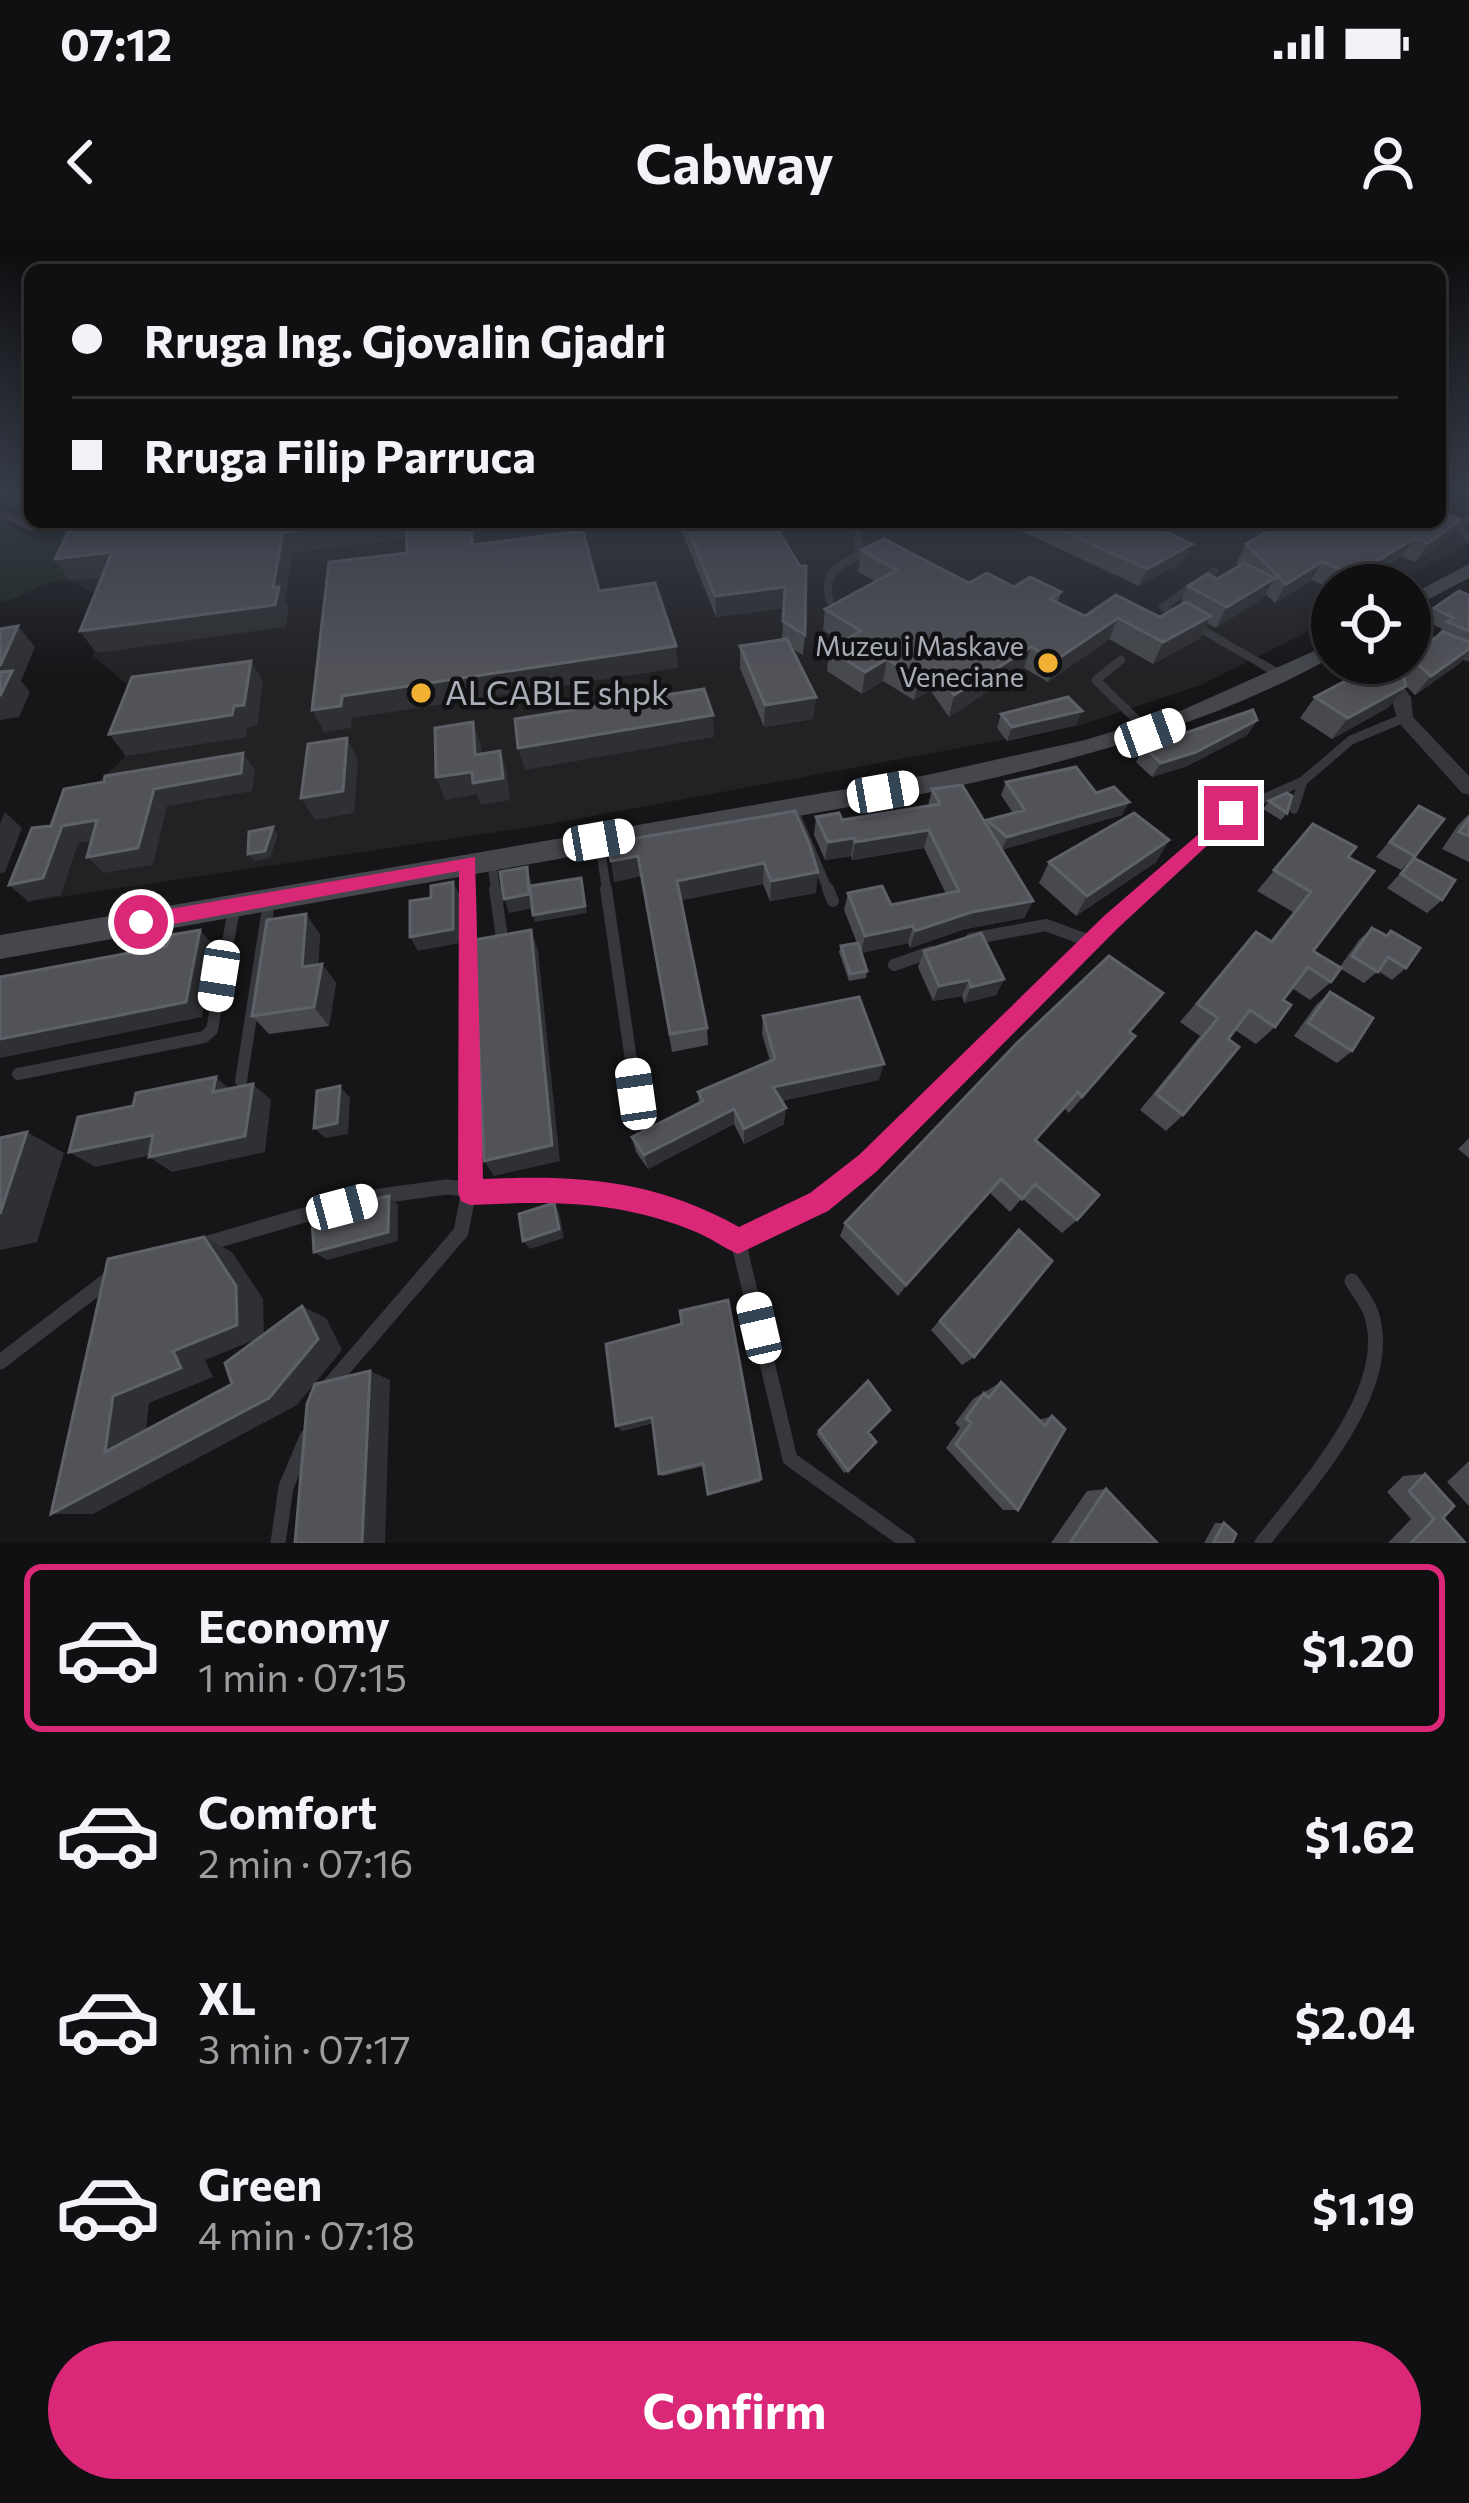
<!DOCTYPE html>
<html lang="en">
<head>
<meta charset="utf-8">
<style>
	:root { --surface:#101012; --page:#1e1e20; --text:#f1f3f6; --muted:#9c9d9f; --line:#303032; --accent:#db2777 }
	body { margin:0; font-family:Commissioner,sans-serif; background:var(--page); color:var(--text); height:100vh; display:flex; flex-direction:column; font-size:45px; white-space:nowrap }
	* { box-sizing:border-box; margin:0 }
	p { font-size:39px; color:var(--muted) }
	.icon { flex:none; width:66px; height:66px; fill:none; stroke:currentColor; stroke-width:2; stroke-linecap:round; stroke-linejoin:round }
	.map { position:relative; height:1303px; overflow:hidden }
	.sheet { display:flex; flex-direction:column; background:var(--surface); flex:1 }
	.sheet>* { flex:none }
	.banner { position:absolute; left:24px; top:24px; width:1422px; height:264px; border-radius:18px; box-shadow:0 6px 18px #0003,0 0 0 3px var(--line); display:grid; align-content:center; height:264px; padding:0 48px; background:var(--surface) }
	.controls { position:absolute; left:1311px; top:324px; display:grid; gap:24px }
	.controls a { display:grid; place-items:center; width:120px; height:120px; border-radius:50%; background:var(--surface); box-shadow:0 6px 18px #0003,0 0 0 3px var(--line); font-size:60px }
	.end { position:absolute; width:54px; height:54px; margin:-27px; border:15px solid #db2777; background:#fff; box-shadow:0 0 0 6px #fff }
	.from { border-radius:50% }
	.car { position:absolute; width:36px; height:72px; margin:-36px -18px; border-radius:15px; box-shadow:0 0 9px 3px #0007; background:linear-gradient(#fff 24%,#345 0 40%,#fff 0 76%,#345 0 86%,#fff 0) }
	.banner b { display:flex; align-items:center; gap:42px; height:114px; font-size:45px }
	.banner b+b { border-top:3px solid var(--line) }
	.banner i { width:30px; height:30px; background:var(--text) }
	ul { padding:21px 0 0; list-style:none }
	li { display:flex; align-items:center; gap:36px; height:168px; margin:0 24px 18px; padding:0 24px; border:6px solid transparent; border-radius:18px }
	li div { flex:1 }
	li b { display:block; font-size:45px }
	li em { font-style:normal; font-weight:700 }
	li.current { border-color:var(--accent) }
	li>.icon { width:108px; height:108px; stroke-width:1.5 }
	.cta { display:flex; gap:24px; margin-top:auto; padding:24px 48px }
	.cta a { flex:1; height:138px; border-radius:72px; background:var(--accent); color:#fff; font-size:48px; font-weight:700; line-height:138px; text-align:center }
	.status { display:flex; justify-content:space-between; align-items:center; height:84px; padding:0 60px; background:var(--surface); direction:ltr }
	.status svg { height:33px; fill:currentColor }
	header { display:flex; justify-content:space-between; align-items:center; height:156px; padding:0 48px; background:var(--surface); font-size:54px; font-weight:700 }
	.map>svg:first-child { display:block }
</style>
</head>
<body>
<div class="status"><b>07:12</b><svg viewBox="0 0 49 12"><path d="M0 12V9h3v3zM5 12V6h3v6zM10 12V3h3v9zM15 12V0h3v12zM26 1h20v11H26zM47 4h2v5h-2z"/></svg></div>
<header><svg class="icon" aria-label="back" viewBox="0 0 24 24"><path d="M15 5l-7 7 7 7"/></svg>Cabway<svg class="icon" aria-label="person" viewBox="0 0 24 24"><circle cx="12" cy="8" r="4"/><path d="M4 21q1-7 8-7t8 7"/></svg></header>
<div class="map">
<svg width="1469" height="1303" viewBox="0 0 1469 1303">
	<rect width="100%" height="100%" fill="#161618"/>
	<path fill="#222225" d="M1440 265 1469 290V303L1393 345H1332V379L1203 444 1078 486 550 584 26 662 61 567 86 553 123 519 143 458 93 416 112 362 69 340 93 287 136 282H1440Z"/>
	<path fill="#1e261f" d="M0 278 19 292 48 304 95 282 68 341C41 338 25 359 0 362Z"/>
	<g fill="none" stroke-linecap="round" stroke-linejoin="round">
		<path stroke="#37383d" stroke-width="8" d="M0 273 32 287 66 282
			M1469 280 1458 286 1469 299
			M830 361C822 335 837 325 859 315L858 282
			M1178 376 1163 367 1214 331
			M1194 385 1267 427
			M1112 427 1121 420"/>
		<path stroke="#37383d" stroke-width="9" d="M1116 424 1096 440 1148 491
			M1262 424 1282 436
			M793 568 829 652
			M1294 569 1303 541
			M599 600 607 652
			M491 618 496 652
			M469 622 470 652
			M1145 652 1231 573 1303 541 1351 500 1404 478"/>
		<path stroke="#37383d" stroke-width="12" d="M470 649 474 816 472 938
			M495 649 502 698
			M606 649 636 854
			M828 649 833 661
			M971 699 1046 685 1092 702
			M894 725 931 712
			M18 834 204 797 212 790 234 669
			M241 841 269 662
			M850 938 1148 649"/>
		<path stroke="#37383d" stroke-width="15" d="M738 1001 819 963 854 935
			M205 1004 359 959 446 947 509 953 564 948 609 952 677 971 738 1001 790 1219 908 1303
			M0 1122 114 1035
			M328 1147 461 992 472 935
			M278 1303 286 1247 307 1197
			M1262 1303C1305 1247 1397 1150 1371 1073 1367 1062 1358 1051 1352 1041"/>
		<path fill="#37383d" fill-rule="evenodd" d="M1410 387 1469 411V422L1410 398Z
			M1340 423H1361L1402 445 1411 457 1413 477 1469 536V555L1462 553 1398 482 1390 453Z"/>
		<path fill="#45474d" fill-rule="evenodd" d="M1469 324V338L1410 369V355Z
			M1332 403V417C1205 488 1068 522 927 553L0 719V695L927 535 1085 500 1178 472Z"/>
	</g>
	<path fill="#47494d" d="M1461 280 1448 298 1415 322 1402 316 1356 345H1332V349L1311 340 1275 363 1266 354 1263 358 1216 388 1207 383 1200 398 1153 424 1109 399 1048 442 1024 428 949 477 930 450 914 460 883 441 862 454 827 431 829 409 841 402 823 390 825 369 875 341 858 332 861 310 969 343 1061 352 1058 362 1085 376 1160 377 1179 366 1188 346 1217 339 1239 326 1236 323 1246 304Z
		M678 282H704L707 290 741 286 739 282H782V298L805 395 803 415 791 408 816 457 813 479 764 487 740 428V406L782 399 784 368 716 377Z
		M901 282H1001L1000 285 901 284Z
		M1015 282H1145L1184 321 1139 346 1013 287Z
		M1469 355V412L1460 423 1415 455 1406 446 1389 467 1332 499 1300 478 1315 457 1398 432 1405 423H1410V417L1440 394H1438L1442 389 1425 380 1434 368Z
		M1001 474 1076 485 1007 501 997 488Z
		M1257 480 1247 495 1187 526 1152 537 1136 522 1144 507Z
		M1006 542 1096 553 1122 575 1001 609 1033 661 1024 678 965 689 910 708 908 703 861 713 867 731 866 738 849 741 839 712 841 706 857 703 844 670 848 653 891 665 946 654 924 608 852 620 851 616 825 620 814 595 816 577 842 580 928 566 932 549 986 584 987 580 1013 573 1001 555Z
		M1269 561 1287 573 1281 580 1263 569Z
		M1419 566 1415 616 1401 630 1376 617Z
		M795 571 816 653 770 661 763 644 681 660 707 788 708 805 672 812 641 636 614 642Z
		M1469 574V622L1442 609 1458 585Z
		M1313 584 1348 617 1313 711 1339 728 1359 700 1372 688 1386 696 1391 691 1406 728 1392 740 1378 731 1364 743 1341 729 1331 742 1310 760 1292 748 1283 760 1275 787 1256 804 1235 790 1183 875 1166 891 1140 870 1200 796 1180 782 1239 712 1270 701 1293 672 1257 651Z
		M1169 600 1156 622 1076 676 1039 643 1049 622Z
		M1414 618 1442 660 1427 673 1387 648Z
		M320 694 318 725 322 724 336 743 329 786 269 794 252 776Z
		M924 711 1004 739 996 755 964 763 962 756 933 761 918 727Z
		M1330 752 1352 811 1337 823 1294 796 1316 765Z
		M1163 753 1130 793 1120 814 1069 873 1065 869 1036 901 1077 980 1062 993 1022 958 1010 972 990 953 898 1056 840 996 845 983Z
		M763 776 879 840 781 861 784 884 744 904 734 884 648 929 636 912 632 897 699 863 698 852 770 821 762 794Z
		M1469 898V918L1458 909Z
		M1019 990 974 1117 962 1125 931 1090Z
		M606 1104 761 1239 760 1242 709 1255 704 1226 663 1236 659 1234 653 1183 622 1191 616 1186Z
		M868 1141V1192L848 1231 844 1233 816 1194Z
		M1001 1142 1039 1180 1052 1176 1018 1270H1003L946 1208 960 1188 955 1183 973 1159Z
		M1469 1221V1266L1447 1242Z
		M1425 1234 1443 1278 1465 1303H1388L1411 1279 1387 1252 1403 1236Z
		M1106 1249 1157 1303H1051L1087 1251Z
		M1215 1283H1224L1232 1303H1204Z"/>
	<path fill="#2f3033" d="M0 250H20L30 253V276H28L21 267 9 268 0 255Z
		M1461 280 1448 298 1415 322 1428 303Z
		M365 282H407L412 298 293 313 285 361 289 368 286 387 96 413 80 391 273 347 283 292Z
		M470 282H501L502 287 474 290 478 326 472 305Z
		M1415 298 1402 316 1356 345H1348L1354 335Z
		M1192 304 1184 321 1139 346 1147 329Z
		M112 312 126 334 70 341 55 319Z
		M1322 322 1311 340 1275 363 1286 344Z
		M1275 338 1263 358 1216 388 1227 367Z
		M785 347 784 368 716 377 715 356Z
		M1211 376 1200 398 1153 424 1163 402Z
		M1118 378 1109 399 1048 442 1056 420Z
		M18 386 35 407 21 441 30 452 19 477 0 480V426Z
		M676 406 678 428 352 478 351 488 324 492 312 470 342 456Z
		M1031 407 1024 428 949 477 954 455Z
		M1469 409V412L1460 423 1415 455 1431 436Z
		M887 419 883 441 862 454 865 432Z
		M251 421 263 442 257 486 247 488 246 497 126 516 109 494 234 466Z
		M935 428 930 450 914 460 919 438Z
		M1406 446 1389 467 1332 499 1348 478Z
		M816 457 813 479 764 487 765 465Z
		M1082 471 1076 485 1007 501 1012 487Z
		M713 475 714 497 525 530 518 508Z
		M1257 480 1247 495 1187 526 1152 537 1161 523Z
		M473 482 481 505 483 537 475 515Z
		M347 498 358 520 354 573 315 580 301 558Z
		M500 511 507 533 510 560 481 565 477 554 445 560 436 537Z
		M243 513 255 530 252 551 167 566 153 625 104 633 87 617 154 549Z
		M1129 562 1122 575 1002 610 1007 597Z
		M5 572 22 588 5 632 0 633V584Z
		M97 580 112 597 78 603 61 655 28 661 9 645 62 586Z
		M273 587 278 595 270 618 254 621 248 614Z
		M929 590 924 608 852 620 855 602Z
		M854 598 851 616 825 620 828 602Z
		M1169 600 1156 622 1076 676 1087 656Z
		M638 616 641 636 614 642 611 621Z
		M764 623 763 644 679 661 677 641Z
		M527 627 531 641 533 668 509 673 504 659Z
		M818 632 816 653 770 661 771 641Z
		M581 638 587 673 535 682 533 675Z
		M453 642 460 656V703L418 711 410 697Z
		M1033 661 1024 678 965 689 910 708 915 691 972 672Z
		M306 674 320 694 316 746 302 727Z
		M913 686 908 703 861 713 865 696Z
		M200 690 214 706 202 777 0 818V799Z
		M531 690 538 710 560 921 494 936 484 921Z
		M322 724 336 743 329 786 314 767Z
		M1004 739 996 755 964 763 971 747Z
		M969 740 962 756 933 761 939 746Z
		M884 824 879 840 771 863 773 847Z
		M216 837 235 854 213 852Z
		M253 844 271 860 265 912 172 932 149 917Z
		M340 846 350 858 348 894 325 898 314 888Z
		M786 868 784 884 744 904V889Z
		M734 869V884L648 929 644 915Z
		M27 892 64 913 37 1002 0 1010V974Z
		M153 895 176 910 95 927 69 912Z
		M1001 939 990 953 898 1056 906 1045Z
		M389 956 398 965V1001L327 1020 314 1012Z
		M554 963 559 972 564 998 530 1009 523 1001Z
		M204 997 232 1012 263 1059 264 1096 205 1120 213 1137 149 1163 143 1216 105 1212 113 1156 173 1111Z
		M302 1066 326 1078 342 1110 297 1165 93 1274H51L269 1158Z
		M370 1131 390 1140 385 1303H362Z
		M652 1177 656 1182 622 1191 616 1186Z"/>
	<path fill="#525359" stroke="#5f6168" stroke-width="3" d="M15 250H30V253L13 255Z
		M1440 271 1461 280 1428 303 1415 298 1354 335 1322 322 1286 344 1246 304 1283 282H1440Z
		M73 282H365L283 292 273 347H279L275 365 80 391 112 312 55 319Z
		M406 282H470L472 305 583 291 599 351 655 343 676 406 342 456 341 466 312 470 329 322 407 313Z
		M685 282H704L707 290 751 285 750 282H782L783 284 775 286 800 326H806L805 395 783 381 785 347 715 356Z
		M1044 282H1058L1064 287 1074 282H1145L1192 304 1147 329Z
		M884 299 969 343 987 333 1014 347 1030 337 1061 352 1050 359 1085 376 1116 355 1160 377 1186 362 1211 376 1163 402 1118 378 1056 420 1031 407 954 455 935 428 919 438 887 419 865 432 829 409 861 391 825 369 897 330 861 310Z
		M1244 323 1275 338 1227 367 1188 346 1208 334 1217 339Z
		M1459 351 1469 355V391L1447 382 1453 378 1434 368Z
		M18 386 0 426V389Z
		M1443 392 1469 402V409L1431 436 1410 417Z
		M787 399 816 457 765 465 740 406Z
		M251 421 244 465 234 466 232 475 109 494 132 437Z
		M1384 424 1403 435 1406 446 1348 478 1315 457 1368 429Z
		M12 431 0 456V432Z
		M704 449 713 475 518 508 515 479Z
		M1068 457 1082 471 1012 487 1001 474Z
		M1253 470 1257 480 1196 512 1161 523 1144 507Z
		M473 482 475 515 500 511 503 538 473 543 472 532 436 537 435 488Z
		M347 498 343 551 301 558 308 504Z
		M243 513 241 533 154 549 138 608 87 617 97 580 62 586 43 638 9 645 32 588 51 586 64 549 104 542 105 536Z
		M1076 527 1096 553 1114 547 1129 562 1007 597 987 580 1025 570 1006 542Z
		M962 545 1033 661 972 672 915 691 913 686 865 696 848 653 882 646 891 665 959 651 929 590 855 602 854 598 828 602 816 577 839 573 842 580 940 564 932 549Z
		M1287 553 1292 556 1287 573 1269 561Z
		M1419 566 1444 579 1415 616 1390 602Z
		M795 571 809 603 818 632 771 641 764 623 677 641 707 788 670 794 638 616 611 621 608 603Z
		M1134 573 1169 600 1087 656 1049 622Z
		M1469 578V596L1459 592Z
		M1313 584 1356 607 1348 617 1374 631 1313 711 1341 728 1331 742 1308 727 1283 760 1291 765 1275 787 1250 770 1228 799 1239 807 1183 875 1156 854 1218 778 1197 764 1256 692 1272 702 1311 652 1274 630Z
		M273 587 265 611 248 614 249 592Z
		M1414 618 1455 640 1442 660 1401 634Z
		M527 627 529 654 504 659 500 632Z
		M581 638 585 666 533 675 530 646Z
		M453 642V689L410 697V661L431 658V646Z
		M306 674 302 727 322 724 314 767 252 776 267 680Z
		M1372 688 1387 696 1391 691 1420 708 1406 728 1388 717 1378 732 1352 716Z
		M200 690 186 762 0 799V737L167 706 170 695Z
		M531 690 552 905 484 921 474 700Z
		M981 693 1004 739 971 747 969 740 939 746 924 711Z
		M858 703 867 731 850 734 841 706Z
		M1109 716 1163 753 1129 792 1135 796 1082 857 1078 852 1035 900 1099 955 1077 980 1035 944 1022 959 1001 939 906 1045 845 983 1017 803Z
		M1330 752 1373 778 1352 811 1308 783Z
		M859 757 884 824 773 847 786 868 744 889 734 869 644 915 632 897 703 861 698 852 775 819 763 776Z
		M216 837 213 852 253 844 245 896 149 917 153 895 69 912 78 877 133 866 136 853Z
		M340 846 337 883 314 888 317 851Z
		M27 892 0 974V898Z
		M389 956 388 992 314 1012 312 980 329 970Z
		M554 963 559 989 523 1001 519 974Z
		M1019 990 1052 1021 974 1117 940 1081Z
		M204 997 236 1046 237 1085 173 1111 181 1128 113 1156 105 1212 232 1144 225 1123 302 1066 318 1099 269 1158 51 1274 108 1019Z
		M728 1060 761 1239 708 1254 703 1223 659 1234 652 1177 616 1186 606 1104 682 1084 680 1071Z
		M370 1131 362 1303H295L307 1164 315 1144Z
		M868 1141 890 1170 868 1192 876 1202 848 1231 819 1191Z
		M1001 1142 1045 1186 1052 1176 1065 1189 1018 1270 956 1204 971 1183 966 1178 984 1153 989 1158Z
		M1425 1234 1454 1266 1443 1278 1465 1303H1411L1434 1279 1409 1251Z
		M1106 1249 1157 1303H1070Z
		M1224 1283 1236 1294 1232 1303H1213Z"/>
	<linearGradient id="sky" x2="0" y2="1"><stop stop-color="#0c0c0d"/><stop offset="0.58" stop-color="#363c48"/><stop offset="1" stop-color="#363c48" stop-opacity="0"/></linearGradient>
	<rect width="1469" height="433" fill="url(#sky)"/>
	<path fill="#db2777" d="M1231 566 1240 573 1237 578 1118 688 876 932 828 971 738 1014C724 1008 711 998 696 992 619 960 551 961 470 965L461 961 458 952 459 631 141 690 131 682 141 674 475 617 483 939C579 935 652 939 739 987L810 953 859 915 1104 676Z"/>
	<g fill="#f2b134" stroke="#111113" stroke-width="4.5">
		<circle cx="1048" cy="423" r="12"/>
		<circle cx="421" cy="453" r="12"/>
	</g>
	<g text-anchor="middle" stroke-width="9" stroke-linejoin="round" paint-order="stroke">
		<g font-size="27" fill="#a8adb8" stroke="#111113" text-anchor="end">
			<text x="1024" y="416">Muzeu i Maskave<tspan x="1024" dy="31">Veneciane</tspan></text>
		</g>
		<g font-size="33" fill="#a8adb8" stroke="#111113" text-anchor="start">
			<text x="445" y="465">ALCABLE shpk</text>
		</g>
	</g>
</svg>
<div class="controls">
<a><svg class="icon" aria-label="locate" viewBox="0 0 24 24"><circle cx="12" cy="12" r="6"/><path d="M12 2v4M12 18v4M2 12h4M18 12h4"/></svg></a>
</div>
<i class="end from" style="left:141px;top:682px"></i>
<i class="end" style="left:1231px;top:573px"></i>
<i class="car" style="left:1150px;top:493px;rotate:70deg"></i>
<i class="car" style="left:883px;top:552px;rotate:80deg"></i>
<i class="car" style="left:599px;top:600px;rotate:80deg"></i>
<i class="car" style="left:219px;top:736px;rotate:189deg"></i>
<i class="car" style="left:636px;top:854px;rotate:352deg"></i>
<i class="car" style="left:342px;top:967px;rotate:75deg"></i>
<i class="car" style="left:759px;top:1088px;rotate:347deg"></i>
<div class="banner">
<b><i class="from"></i>Rruga Ing. Gjovalin Gjadri</b>
<b><i></i>Rruga Filip Parruca</b>
</div>
</div>
<section class="sheet">
<ul>
<li class="current"><svg class="icon" aria-label="car" viewBox="0 0 24 24"><path d="M5 17H2v-5l4-1 3-4h7l3 4 3 1v5h-3M9 17h6M6 11h13"/><circle cx="7" cy="17" r="2"/><circle cx="17" cy="17" r="2"/></svg><div><b>Economy</b><p>1 min · 07:15</p></div><em>$1.20</em></li>
<li><svg class="icon" aria-label="car" viewBox="0 0 24 24"><path d="M5 17H2v-5l4-1 3-4h7l3 4 3 1v5h-3M9 17h6M6 11h13"/><circle cx="7" cy="17" r="2"/><circle cx="17" cy="17" r="2"/></svg><div><b>Comfort</b><p>2 min · 07:16</p></div><em>$1.62</em></li>
<li><svg class="icon" aria-label="car" viewBox="0 0 24 24"><path d="M5 17H2v-5l4-1 3-4h7l3 4 3 1v5h-3M9 17h6M6 11h13"/><circle cx="7" cy="17" r="2"/><circle cx="17" cy="17" r="2"/></svg><div><b>XL</b><p>3 min · 07:17</p></div><em>$2.04</em></li>
<li><svg class="icon" aria-label="car" viewBox="0 0 24 24"><path d="M5 17H2v-5l4-1 3-4h7l3 4 3 1v5h-3M9 17h6M6 11h13"/><circle cx="7" cy="17" r="2"/><circle cx="17" cy="17" r="2"/></svg><div><b>Green</b><p>4 min · 07:18</p></div><em>$1.19</em></li>
</ul>
<div class="cta"><a>Confirm</a></div>
</section>
</body>
</html>
